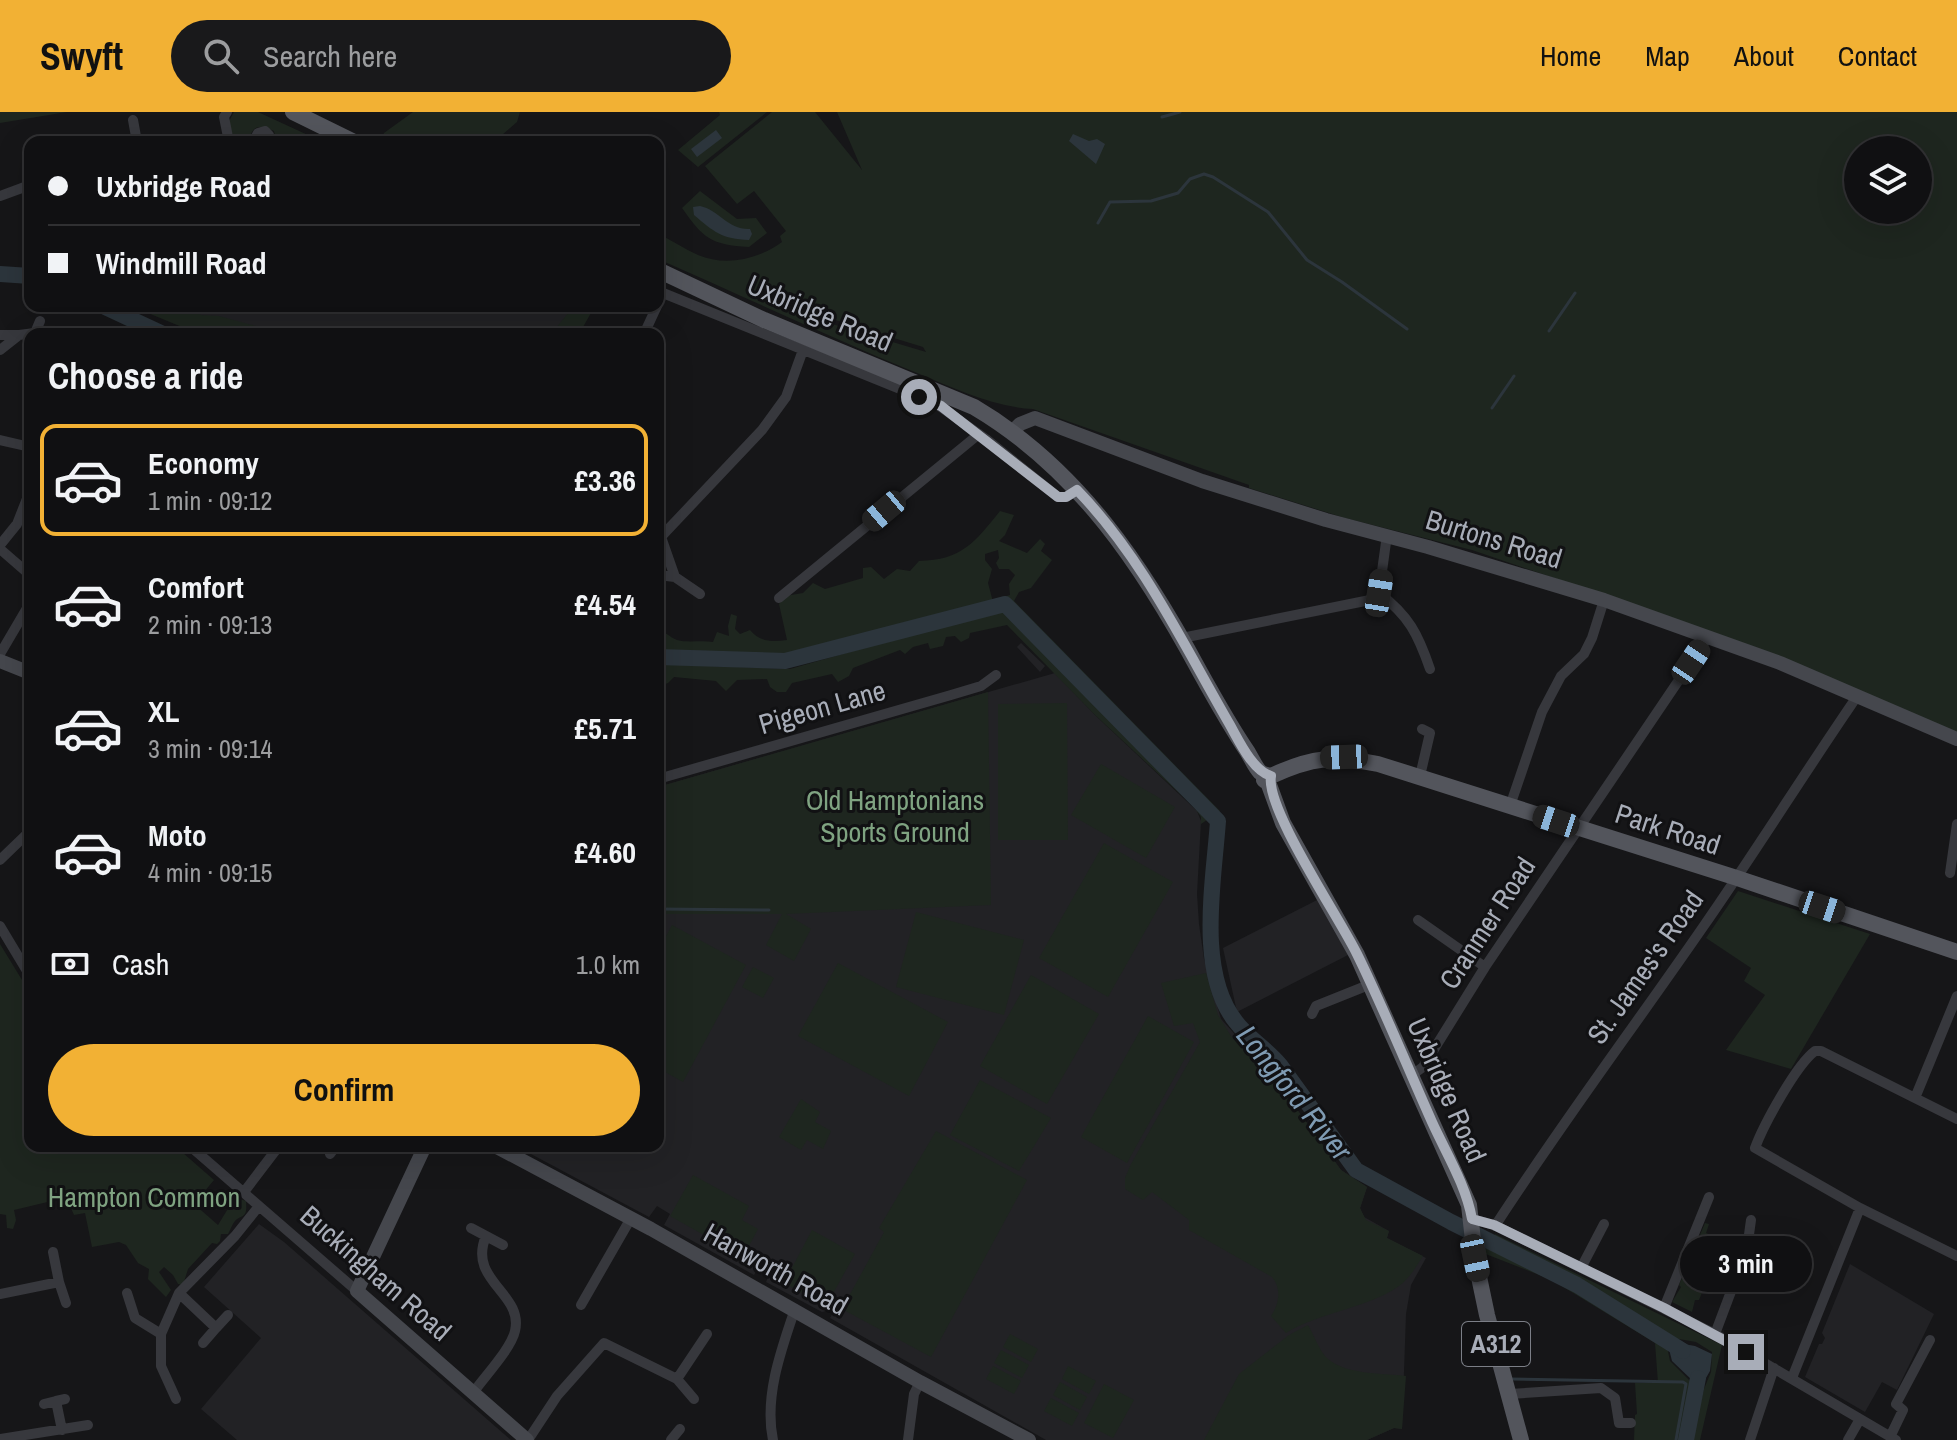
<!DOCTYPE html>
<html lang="en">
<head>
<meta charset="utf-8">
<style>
	:root { --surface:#101012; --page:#19191b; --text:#f1f3f6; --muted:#9c9d9f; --line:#303032; --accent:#f2b134 }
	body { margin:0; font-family:"Archivo Narrow",sans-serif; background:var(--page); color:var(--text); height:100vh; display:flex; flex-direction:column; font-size:30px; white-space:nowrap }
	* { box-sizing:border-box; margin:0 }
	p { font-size:26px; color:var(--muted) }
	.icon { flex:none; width:44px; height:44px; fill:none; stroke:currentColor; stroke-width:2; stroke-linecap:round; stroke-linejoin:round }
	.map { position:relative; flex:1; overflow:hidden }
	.side { position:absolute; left:24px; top:216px; width:640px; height:824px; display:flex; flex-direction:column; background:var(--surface); border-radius:16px; box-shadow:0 8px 32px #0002,0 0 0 2px var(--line) }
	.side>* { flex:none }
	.banner { position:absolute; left:24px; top:24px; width:640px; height:176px; border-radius:16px; box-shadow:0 8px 32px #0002,0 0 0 2px var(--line); display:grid; align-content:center; height:176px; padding:0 24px; background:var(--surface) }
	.buttons { position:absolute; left:1844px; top:24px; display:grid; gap:16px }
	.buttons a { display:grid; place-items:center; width:88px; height:88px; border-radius:50%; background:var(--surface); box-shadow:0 8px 32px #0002,0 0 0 2px var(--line); font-size:40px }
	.end { position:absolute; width:36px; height:36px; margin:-18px; border:10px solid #a8adb8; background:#111; box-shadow:0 0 0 4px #111 }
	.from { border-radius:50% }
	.bubble { position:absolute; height:56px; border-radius:28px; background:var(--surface); box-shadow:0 8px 32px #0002,0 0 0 2px var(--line); font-size:26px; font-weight:700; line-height:56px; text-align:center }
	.car { position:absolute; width:24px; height:48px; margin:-24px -12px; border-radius:10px; box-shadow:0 0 6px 2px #0007; background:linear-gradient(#222 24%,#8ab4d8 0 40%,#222 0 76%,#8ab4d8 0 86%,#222 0) }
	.banner b { display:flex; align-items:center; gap:28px; height:76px; font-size:30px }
	.banner b+b { border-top:2px solid var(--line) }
	.banner i { width:20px; height:20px; background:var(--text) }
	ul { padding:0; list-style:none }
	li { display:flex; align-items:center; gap:24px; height:112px; margin:0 16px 12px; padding:0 8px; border:4px solid transparent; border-radius:16px }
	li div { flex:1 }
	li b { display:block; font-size:30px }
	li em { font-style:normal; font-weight:700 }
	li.current { border-color:var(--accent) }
	li>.icon { width:72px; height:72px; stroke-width:1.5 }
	h2 { padding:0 24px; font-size:36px; line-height:96px }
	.pay { display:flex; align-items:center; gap:20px; height:88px; padding:0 24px; font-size:30px }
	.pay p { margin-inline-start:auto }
	.primary-button { display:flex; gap:16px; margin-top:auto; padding:16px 24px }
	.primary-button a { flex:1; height:92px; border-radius:48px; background:var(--accent); color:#111; font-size:32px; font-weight:700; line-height:92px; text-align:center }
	header { display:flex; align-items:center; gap:48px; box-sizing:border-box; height:112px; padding:0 40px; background:var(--accent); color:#111 }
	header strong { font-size:38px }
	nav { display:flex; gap:44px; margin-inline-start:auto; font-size:28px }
	.search { width:560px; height:72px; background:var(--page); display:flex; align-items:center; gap:20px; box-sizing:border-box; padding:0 28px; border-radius:44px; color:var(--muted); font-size:30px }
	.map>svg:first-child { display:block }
</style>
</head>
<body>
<header>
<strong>Swyft</strong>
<div class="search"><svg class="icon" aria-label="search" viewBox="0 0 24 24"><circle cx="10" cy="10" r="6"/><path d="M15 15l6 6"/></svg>Search here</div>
<nav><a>Home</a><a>Map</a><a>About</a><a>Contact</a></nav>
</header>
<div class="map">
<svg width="1957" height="1328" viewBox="0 0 1957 1328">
	<rect width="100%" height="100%" fill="#161618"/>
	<path fill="#222225" d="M185 194H578L555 222H255L193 206Z
		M1021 531 1045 554 1040 560 1017 535Z
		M1055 561 1095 603 1197 699 1201 709 1197 782 1199 812 1204 847 1221 907 1272 963 1341 1058 1367 1075 1360 1096 1364 1105 1389 1119 1387 1126 1426 1146 1411 1173 1406 1202 1402 1317 1394 1316 1367 1328H1046L830 1206 833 1201 830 1198 822 1200 766 1170 770 1161 759 1155 754 1163 664 1113 670 1102 657 1094 649 1105 516 1034H658V675Z
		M1319 787 1348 843 1237 900 1223 836Z
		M259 1112 284 1130 511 1328H237L201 1297 261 1226 204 1175Z
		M1850 1152 1934 1202 1897 1278 1882 1270 1865 1300 1805 1265 1819 1232H1822L1825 1226 1822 1221Z"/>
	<path fill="#1e261f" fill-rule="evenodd" d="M0 0H67L0 11Z
		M234 0H258L323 30H277L274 19C258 12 253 13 248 30H232L234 26 228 11Z
		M413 0H520L517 10 494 30H381L384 21Z
		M719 0H767L698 55 678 38 720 3Z
		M772 0H815L862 58 837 0H1957V622L1663 503 1472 438 1345 406 1249 376V373L1033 297C993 295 954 276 917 261 829 225 745 185 658 147V122C672 128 684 137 698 143 726 155 759 147 782 130L780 124 786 119 754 79 737 92 705 54ZM1858 38H1918V98H1858ZM792 188 832 207 923 235 926 240 829 211Z
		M700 79 737 107 756 106 767 121 749 135C711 133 703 126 682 96Z
		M131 194H192L201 203 219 204 267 217 271 222H199Z
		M574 194H595L579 222H551Z
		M1000 399 1014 403 1005 423 999 429 1027 441 1040 427 1045 432 1041 439 1052 448 1031 476 1019 480 1014 489 1220 699 1201 712V705L1194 695 1095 603 1007 513 970 521 969 526 961 530 955 524 946 525 943 534 930 537 928 531 913 535 905 542 900 538 853 556 849 564 838 570 832 562 792 571 786 580H777L770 575 767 567 737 568 726 579 716 569 674 565 668 571 658 575V552L790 557 1004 496 1014 504 1018 501 1004 489 1003 485 1010 483 1009 472 1015 463 1009 457H999L996 451 999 446 998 438 985 442V448L992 457 988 471 993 490 959 497 787 545 658 540V519C667 520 669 525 677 528 688 531 702 528 713 530L717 520 729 524 728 514 731 502 737 504 735 517 740 522 750 518C760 530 772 530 787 528L779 492 785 484 803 481 813 471 825 477 863 466V456L871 455 884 467 897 457 910 459 919 449C962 448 975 430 1000 399Z
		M988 580 991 793 786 802 811 817 794 849 766 833 782 802H658V675Z
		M1067 591 1068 728H998V592Z
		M1101 652 1175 695 1146 746 1071 703Z
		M1104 731 1173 770 1108 885 1039 846Z
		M1738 779 1870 822 1791 957 1726 938 1765 883 1744 869 1751 856 1706 826Z
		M916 800 1024 828 1004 903 896 875Z
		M672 813 746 853 683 970 658 956V839Z
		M0 832 30 881V1034H175L214 1068 194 1092 218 1113 232 1090 240 1087 246 1089C248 1110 240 1100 233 1112 231 1115 230 1119 228 1122H221L220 1129 217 1132 212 1131 188 1157 183 1173 178 1172 173 1163 164 1155 159 1160 171 1178 166 1185 148 1167 149 1157 138 1151 126 1133 119 1130 92 1135 85 1101 74 1103 68 1089 60 1087 14 1098 16 1108 13 1117 7 1116 6 1103 0 1102Z
		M838 851 948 910 909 984 798 924Z
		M753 855 774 866 763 886 742 875Z
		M1206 861 1218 903 1231 924 1272 963 1341 1058 1367 1075 1360 1096 1366 1108 1389 1119 1387 1126 1423 1144C1416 1155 1409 1167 1399 1174 1368 1196 1320 1200 1286 1221L1271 1204C1279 1192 1282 1177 1272 1165L1189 1118V1108L1152 1080 1143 1088 1125 1077V1066L1131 1052 1200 930 1193 911 1174 914 1161 871Z
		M1031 863 1099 902 1047 992 980 954Z
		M1148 904 1194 930 1127 1051 1081 1025Z
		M980 968 1051 1006 1019 1059 950 1023Z
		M801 987 820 1000 815 1010 831 1019 823 1037 807 1028 801 1038 779 1025Z
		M936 1019 1027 1068 931 1245 842 1197 884 1120 879 1116Z
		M693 1063 749 1094 742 1108 758 1117 743 1145 670 1104Z
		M1705 1111 1709 1112 1706 1121 1723 1128 1699 1188H1695L1692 1200 1672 1190 1681 1175 1679 1173Z
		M812 1118 855 1142 826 1194 784 1171Z
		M1495 1122 1722 1233 1700 1328H1692L1704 1277 1711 1260 1712 1240 1696 1230 1673 1226 1578 1169 1492 1127Z
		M1487 1131 1576 1175 1666 1230 1670 1249 1691 1270 1697 1287 1685 1328H1634L1635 1303 1637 1302 1635 1271H1658L1655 1231 1552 1168 1483 1141Z
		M1308 1213C1314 1223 1319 1239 1328 1247 1347 1263 1382 1261 1406 1264L1402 1317 1394 1316 1367 1328H1204L1239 1262 1289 1223Z
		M1010 1222 1038 1237 1031 1250 1003 1235Z
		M1001 1238 1029 1253 1022 1266 994 1251Z
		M993 1254 1021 1269 1014 1282 986 1267Z
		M1068 1254 1096 1269 1089 1282 1062 1267Z
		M1060 1270 1087 1285 1080 1298 1053 1283Z
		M1104 1272 1134 1288 1113 1326 1084 1311Z
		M1051 1286 1079 1301 1072 1314 1044 1299Z"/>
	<path fill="#2c353c" d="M716 18 722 26 697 45 691 37Z
		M1073 22 1089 29 1097 27 1105 32 1096 52 1069 29Z
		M700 94C719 98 728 118 750 117L752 122 749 128C722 127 714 120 694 103L693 95Z
		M1667 1229 1695 1234 1712 1242 1710 1259 1695 1285 1693 1269 1672 1249Z"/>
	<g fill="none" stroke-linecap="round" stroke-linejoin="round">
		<path stroke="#2c353c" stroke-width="3" d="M1162 5 1180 0
			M1098 111 1110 90 1151 89 1178 81 1190 67 1204 62 1213 65 1268 100 1307 148 1342 170 1407 217
			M1549 219 1575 181
			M1492 296 1514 264
			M658 797 769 798
			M1511 1267 1683 1270 1686 1272 1676 1328"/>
		<path stroke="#2c353c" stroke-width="16" d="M0 162 30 164
			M103 194 163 222
			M658 545 785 549 1005 492 1218 709C1214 768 1196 860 1236 910 1248 926 1267 937 1280 953L1356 1058 1451 1110 1577 1173 1683 1239
			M1686 1328 1698 1266"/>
		<path stroke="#37383d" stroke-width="10" d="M227 0 224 5 229 30
			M133 8 137 30
			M253 30 258 21 265 19 269 23V30
			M0 84 30 73
			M658 179 935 291 986 327 1058 385H1066L1077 378
			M644 222 657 194
			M0 223H19
			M0 238 19 223 35 221 40 209
			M0 328 30 335
			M661 425 675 465 700 482
			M658 428 762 318 786 285 803 238
			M0 433 17 412 30 379
			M0 437 30 463
			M658 463 675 465
			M1379 481C1409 504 1418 522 1430 557
			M779 486 979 322
			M1182 526 1370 488 1379 481 1387 423
			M0 542 30 491
			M1420 664 1430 621 1422 617
			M658 667 951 583 981 574 996 563
			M1510 694 1542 600 1561 564 1584 542 1592 526 1604 488
			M0 748 30 719
			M1950 761 1957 712
			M1418 808 1485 855
			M0 814 30 864
			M1312 902 1316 894 1371 872
			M1412 963 1423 955 1485 855 1708 525
			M1915 986 1957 884
			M1957 1007 1821 939H1815C1796 953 1763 1014 1755 1036L1860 1096 1957 1144
			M190 1034 357 1179
			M330 1042 336 1034
			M244 1080 279 1034
			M1472 1107 1494 1113 1715 1222 1896 1328
			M1495 1114C1561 1012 1634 915 1703 815 1756 739 1805 660 1858 583
			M471 1116 503 1133
			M53 1140 59 1170
			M1581 1156 1604 1112
			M127 1181 135 1206 161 1222
			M179 1181 216 1216 228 1203
			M0 1182 59 1170 66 1191
			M581 1193 631 1106
			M1664 1196 1709 1085
			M1715 1222 1747 1137 1751 1108
			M203 1231 216 1216
			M1792 1266 1860 1096
			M677 1267 707 1222
			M473 1281C484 1265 511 1237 515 1219 524 1181 467 1169 486 1124
			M1510 1282 1601 1276 1615 1286 1619 1311H1631
			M176 1287 161 1254V1222L179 1181 235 1124 259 1094
			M44 1292 56 1289
			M62 1318 56 1289 65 1287
			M1890 1325 1903 1298 1896 1292 1930 1228
			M0 1327 88 1313
			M528 1328 557 1284 604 1231 677 1267 694 1287
			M671 1328 680 1317
			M773 1328C764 1285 781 1238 795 1197
			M908 1328 914 1282 920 1270
			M1750 1328 1774 1256
			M1848 1328 1860 1307"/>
		<path stroke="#45474d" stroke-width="14" d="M1012 320 1020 312 1035 306 1202 369 1326 408 1428 435 1604 488 1780 551 1957 627
			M0 549 30 561
			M425 1034 357 1179 527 1328
			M495 1034 651 1117 920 1270 1029 1328"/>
		<path stroke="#53555c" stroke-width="16" d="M293 0 354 30
			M658 158 764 208 974 295C1079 357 1144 456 1200 560 1215 587 1230 614 1247 639 1251 645 1255 655 1260 660 1263 663 1267 663 1271 664
			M1266 663 1264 668 1268 670 1283 711 1357 843 1469 1093 1475 1146 1487 1203 1521 1328
			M1271 664C1312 645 1334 643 1378 652L1737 766 1957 840"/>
	</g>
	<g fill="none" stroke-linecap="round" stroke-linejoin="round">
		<path stroke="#a8adb8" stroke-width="10" d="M919 285 941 294 1058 385H1066L1077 378C1143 446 1183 532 1230 613 1239 629 1253 659 1271 664 1265 696 1339 805 1357 842 1384 897 1407 954 1432 1010 1446 1041 1466 1073 1472 1107L1494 1113 1664 1196 1746 1240"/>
	</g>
	<g text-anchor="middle" stroke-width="6" stroke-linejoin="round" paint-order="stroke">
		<rect fill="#111113" stroke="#7b7e86" stroke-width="2" x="1462" y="1210" width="68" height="44" rx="6"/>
		<g font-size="26" font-weight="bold" fill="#a8adb8">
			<text x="1496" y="1241">A312</text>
		</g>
		<g font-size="28" fill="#a8adb8" stroke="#111113">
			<text transform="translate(820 201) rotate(23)" y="10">Uxbridge Road</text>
			<text transform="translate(1494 427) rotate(17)" y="10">Burtons Road</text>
			<text transform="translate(822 595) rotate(-16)" y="10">Pigeon Lane</text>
			<text transform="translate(1668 717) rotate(18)" y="10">Park Road</text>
			<text transform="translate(1487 811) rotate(-57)" y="10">Cranmer Road</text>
			<text transform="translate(1645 855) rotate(-55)" y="10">St. James's Road</text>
			<text transform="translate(1447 978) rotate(66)" y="10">Uxbridge Road</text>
			<text transform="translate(776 1157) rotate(29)" y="10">Hanworth Road</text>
			<text transform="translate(376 1161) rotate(41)" y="10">Buckingham Road</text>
		</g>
		<g font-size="28" fill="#7fa381" stroke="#111113">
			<text x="895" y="698">Old Hamptonians<tspan x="895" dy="32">Sports Ground</tspan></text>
			<text x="144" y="1095">Hampton Common</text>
		</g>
		<g font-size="30" font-style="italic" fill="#7f9bb3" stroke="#111113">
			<text transform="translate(1294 981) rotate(51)" y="10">Longford River</text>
		</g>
	</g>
</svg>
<div class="buttons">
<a><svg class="icon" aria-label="layers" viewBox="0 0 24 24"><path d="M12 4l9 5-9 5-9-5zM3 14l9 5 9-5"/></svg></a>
</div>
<i class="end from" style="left:919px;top:285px"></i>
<i class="end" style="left:1746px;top:1240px"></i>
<div class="bubble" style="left:1680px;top:1124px;width:132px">3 min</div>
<i class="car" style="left:884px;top:399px;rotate:230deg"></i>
<i class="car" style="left:1379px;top:481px;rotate:9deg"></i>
<i class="car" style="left:1691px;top:550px;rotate:34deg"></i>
<i class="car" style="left:1344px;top:645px;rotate:268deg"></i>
<i class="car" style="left:1556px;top:709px;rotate:288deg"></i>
<i class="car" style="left:1822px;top:795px;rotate:108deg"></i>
<i class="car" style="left:1475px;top:1146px;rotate:168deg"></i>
<div class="banner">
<b><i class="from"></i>Uxbridge Road</b>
<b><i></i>Windmill Road</b>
</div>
<section class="side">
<h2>Choose a ride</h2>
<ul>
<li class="current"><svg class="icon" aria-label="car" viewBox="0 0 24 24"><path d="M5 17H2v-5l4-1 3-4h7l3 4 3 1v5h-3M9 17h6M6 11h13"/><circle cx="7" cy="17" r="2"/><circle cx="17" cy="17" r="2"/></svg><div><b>Economy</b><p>1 min · 09:12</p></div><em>£3.36</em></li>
<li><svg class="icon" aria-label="car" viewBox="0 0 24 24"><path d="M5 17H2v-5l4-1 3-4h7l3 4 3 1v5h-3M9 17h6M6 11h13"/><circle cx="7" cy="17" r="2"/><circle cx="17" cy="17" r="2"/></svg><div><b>Comfort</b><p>2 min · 09:13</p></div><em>£4.54</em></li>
<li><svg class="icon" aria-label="car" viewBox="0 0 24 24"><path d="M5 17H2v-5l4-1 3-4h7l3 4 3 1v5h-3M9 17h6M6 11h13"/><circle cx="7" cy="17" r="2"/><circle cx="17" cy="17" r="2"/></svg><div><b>XL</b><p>3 min · 09:14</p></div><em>£5.71</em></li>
<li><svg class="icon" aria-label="car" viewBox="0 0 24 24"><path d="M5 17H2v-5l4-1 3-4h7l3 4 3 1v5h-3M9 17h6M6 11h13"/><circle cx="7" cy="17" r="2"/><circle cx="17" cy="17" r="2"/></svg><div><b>Moto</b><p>4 min · 09:15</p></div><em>£4.60</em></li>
</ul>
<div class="pay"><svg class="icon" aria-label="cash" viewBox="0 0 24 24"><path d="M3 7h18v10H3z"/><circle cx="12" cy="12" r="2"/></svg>Cash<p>1.0 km</p></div>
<div class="primary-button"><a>Confirm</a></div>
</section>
</div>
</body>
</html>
